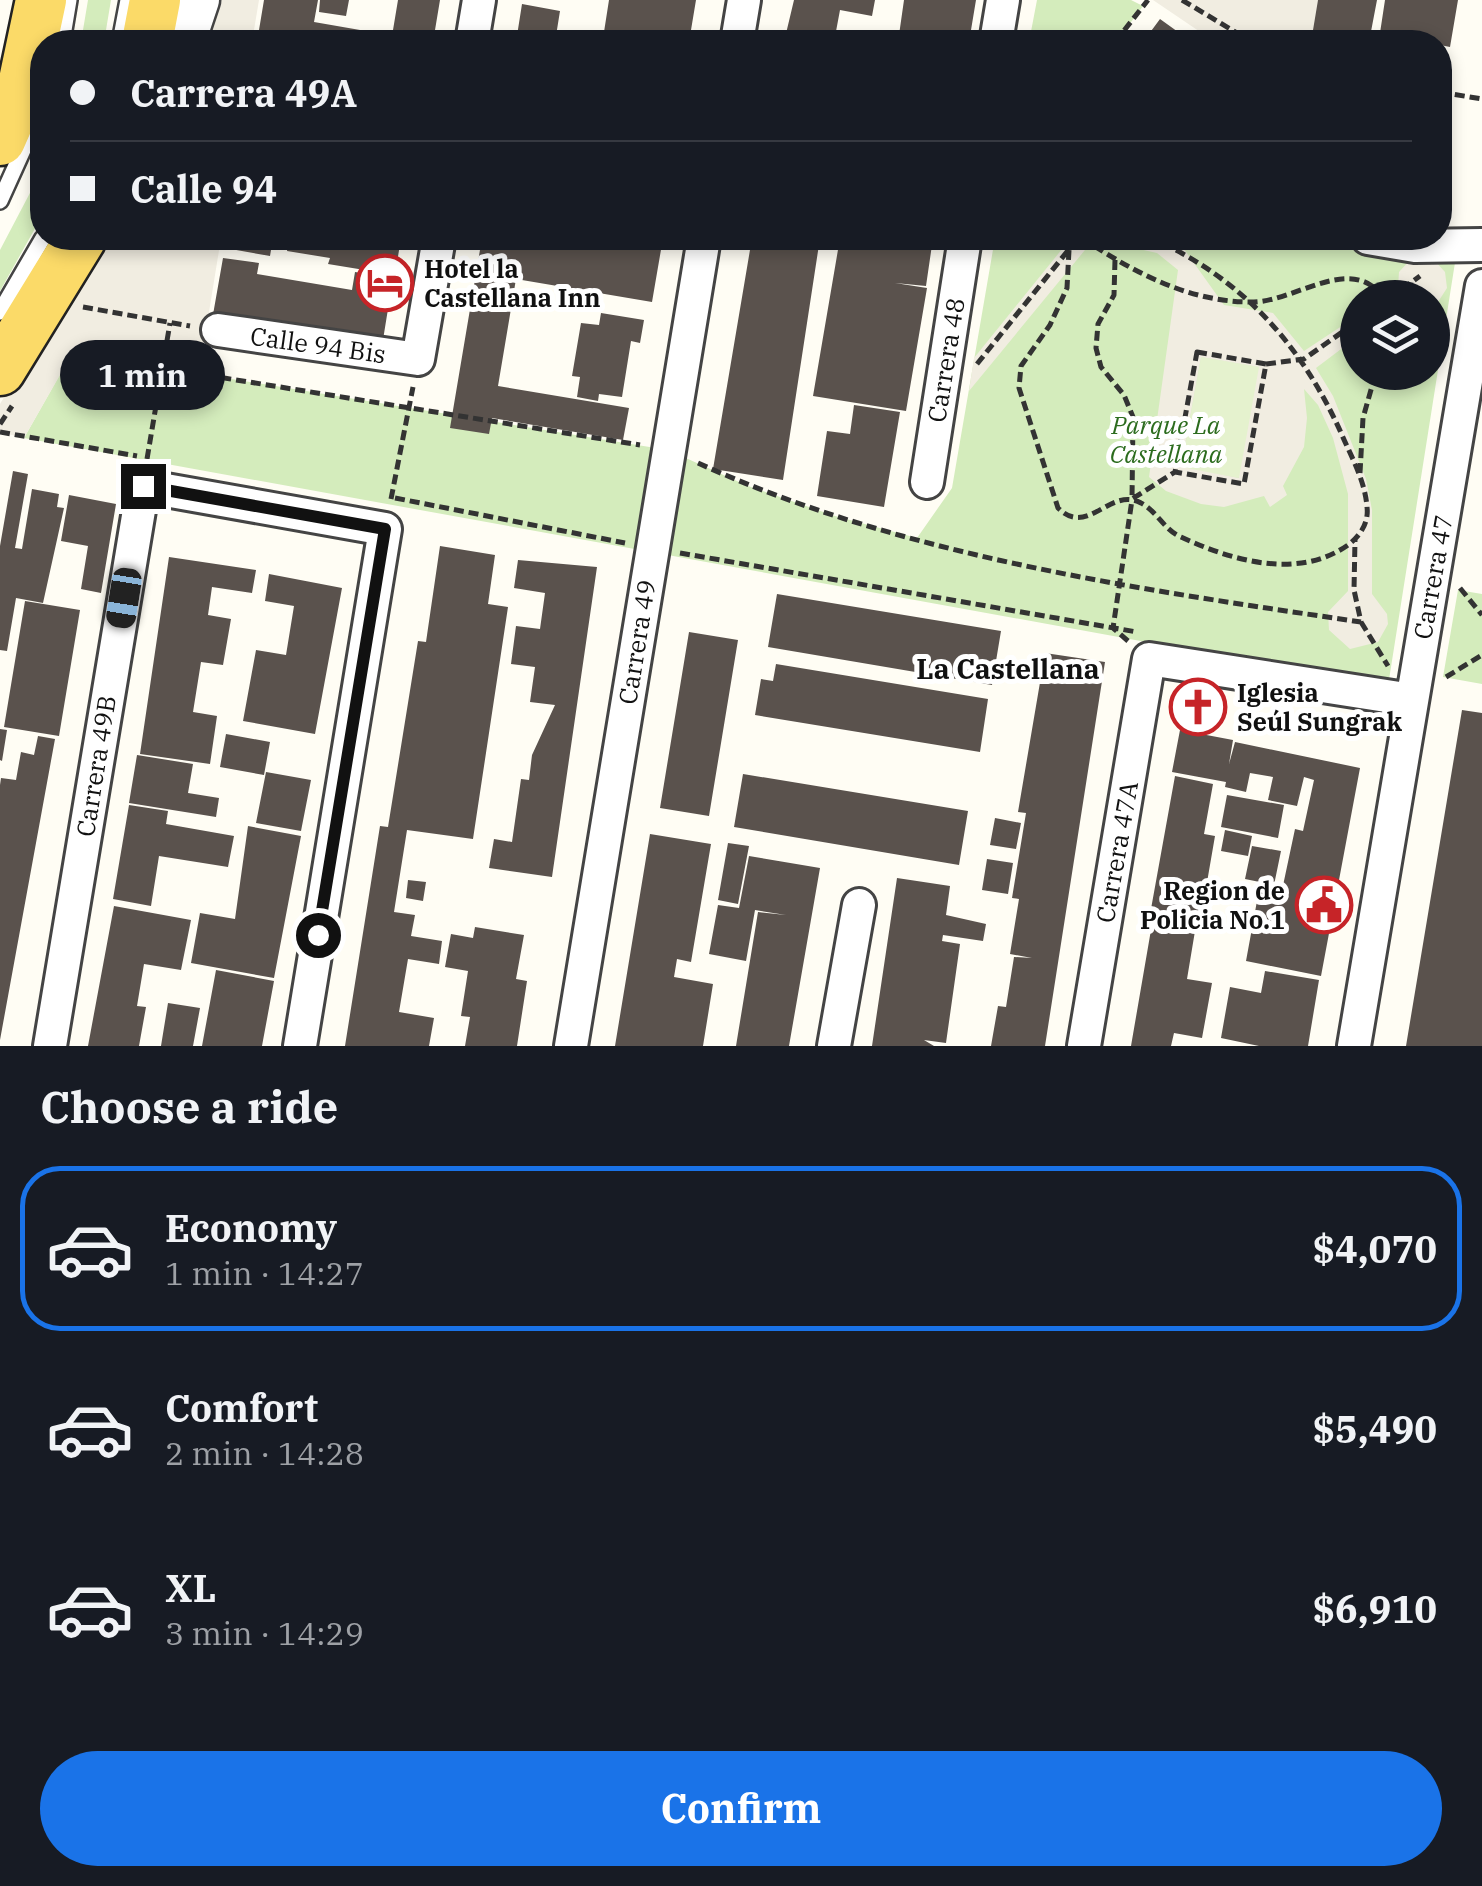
<!DOCTYPE html>
<html lang="en">
<head>
<meta charset="utf-8">
<style>
	:root { --surface:#171b24; --page:#242831; --text:#f1f3f6; --muted:#9ea1a6; --line:#363941; --accent:#1a73e8 }
	body { margin:0; font-family:"IBM Plex Serif",serif; background:var(--page); color:var(--text); height:100vh; display:flex; flex-direction:column; font-size:38px; white-space:nowrap }
	* { box-sizing:border-box; margin:0 }
	p { font-size:32px; color:var(--muted) }
	.icon { flex:none; width:55px; height:55px; fill:none; stroke:currentColor; stroke-width:2; stroke-linecap:round; stroke-linejoin:round }
	.map { position:relative; height:1046px; overflow:hidden }
	.sheet { display:flex; flex-direction:column; background:var(--surface); flex:1 }
	.sheet>* { flex:none }
	.top-card { position:absolute; left:30px; top:30px; width:1422px; height:220px; border-radius:40px; box-shadow:0 5px 15px #0003; display:grid; align-content:center; height:220px; padding:0 40px; background:var(--surface) }
	.tools { position:absolute; left:1340px; top:280px; display:grid; gap:20px }
	.tools a { display:grid; place-items:center; width:110px; height:110px; border-radius:50%; background:var(--surface); box-shadow:0 5px 15px #0003; font-size:50px }
	.end { position:absolute; width:45px; height:45px; margin:-22px; border:12px solid #111; background:#fff; box-shadow:0 0 0 5px #fff }
	.from { border-radius:50% }
	.bubble { position:absolute; height:70px; border-radius:35px; background:var(--surface); box-shadow:0 5px 15px #0003; font-size:32px; font-weight:800; line-height:70px; text-align:center }
	.car { position:absolute; width:30px; height:60px; margin:-30px -15px; border-radius:12px; box-shadow:0 0 8px 2px #0007; background:linear-gradient(#222 24%,#8ab4d8 0 40%,#222 0 76%,#8ab4d8 0 86%,#222 0) }
	.top-card b { display:flex; align-items:center; gap:35px; height:95px; font-size:38px }
	.top-card b+b { border-top:2px solid var(--line) }
	.top-card i { width:25px; height:25px; background:var(--text) }
	ul { padding:0; list-style:none }
	li { display:flex; align-items:center; gap:30px; height:165px; margin:0 20px 15px; padding:0 20px; border:5px solid transparent; border-radius:40px }
	li div { flex:1 }
	li b { display:block; font-size:38px }
	li em { font-style:normal; font-weight:800 }
	li.active { border-color:var(--accent) }
	li>.icon { width:90px; height:90px; stroke-width:1.5 }
	h2 { padding:0 40px; font-size:45px; line-height:120px }
	.cta { display:flex; gap:20px; margin-top:auto; padding:20px 40px }
	.cta a { flex:1; height:115px; border-radius:60px; background:var(--accent); color:#fff; font-size:40px; font-weight:800; line-height:115px; text-align:center }
	.map>svg:first-child { display:block }
</style>
</head>
<body>
<div class="map">
<svg width="1482" height="1046" viewBox="0 0 1482 1046">
	<rect width="100%" height="100%" fill="#fffdf4"/>
	<path fill="#d4ecbc" fill-rule="evenodd" d="M88 0H111L104 42H81Z
		M1037 0H1131L1143 6 1116 42H1029Z
		M42 170V216L0 291V250Z
		M995 238H1326L1413 253 1457 250 1388 686 24 438 72 353 668 450 748 486 835 516 917 538 952 488ZM1358 298H1432V372H1358Z
		M1458 590 1482 594V684L1443 677Z"/>
	<path fill="#e5f2ce" d="M1201 357 1260 367 1240 478 1181 468Z"/>
	<path fill="#f1ede1" fill-rule="evenodd" d="M215 0H259L252 42H201Z
		M1153 0H1318L1311 42H1215Z
		M100 238H221L199 374 72 354 24 438 0 432V404Z
		M1071 238H1176L1224 305 1273 313 1304 351 1357 316V337L1316 368 1333 396 1366 479 1372 510V594L1387 614 1388 624 1378 642 1350 649 1329 630 1328 612 1348 591V494L1333 438 1318 405 1304 389 1307 418 1304 447 1283 486 1287 495 1270 507 1264 496 1224 507 1201 504 1166 491 1149 477 1178 270 1157 253 1094 239 969 391 974 358ZM1201 357 1259 367 1239 478 1181 467Z
		M1410 260H1434L1445 272 1447 288 1438 302 1433 305 1432 298H1384L1398 287 1399 272Z"/>
	<path fill="#5a524d" d="M264 0H318L314 22 360 30 358 42H257Z
		M320 0H349L346 16 319 12Z
		M398 0H440L433 42H391Z
		M609 0H696L689 42H632L633 37 604 32Z
		M794 0H875L872 16 840 10 834 42H784Z
		M904 0H976L969 42H898Z
		M1318 0H1377L1369 42H1311Z
		M1385 0H1458L1450 47 1380 33Z
		M522 4 560 11 555 42H516Z
		M1160 19 1192 42H1143Z
		M1440 129H1445L1448 228H1440Z
		M227 238H273L270 256 225 248Z
		M289 238H401L395 275 328 264 330 258 287 251Z
		M482 238H663L652 302 516 279 498 386 629 408 623 440 492 418 489 434 450 428Z
		M752 238H820L783 480 713 469Z
		M840 238H933L926 286 895 283 927 288 906 411 813 396Z
		M223 258 259 263 257 274 352 290 355 272 393 278 382 346 211 326Z
		M601 313 644 320 640 343 631 341 622 397 599 394 598 401 577 397 580 377 572 376 581 323 599 325Z
		M854 405 900 412 884 507 817 496 827 431 850 434Z
		M13 471 28 474 15 548 22 549 32 489 59 494 57 507 64 508 43 603 16 598 7 651 0 650V546Z
		M69 495 116 504 101 593 81 589 88 546 61 541Z
		M440 546 495 555 488 604 508 607 473 839 407 830 394 912 415 915 411 936 442 941 439 964 408 959 399 1012 434 1018 429 1046H345L380 826 388 827 418 641 426 642Z
		M169 557 256 570 252 593 212 587 208 615 231 619 223 665 201 662 193 712 217 716 210 764 140 754Z
		M518 560 597 567 552 877 489 868 494 839 512 842 521 779 529 780 532 755 555 705 530 702 535 667 511 664 516 626 540 629 545 593 514 588Z
		M269 574 342 588 315 734 243 721 256 650 286 655 294 606 265 601Z
		M777 594 1001 631 992 685 768 647Z
		M25 601 80 610 59 736 4 727Z
		M689 632 738 640 709 816 660 808Z
		M1045 653 1105 662 1045 1046H991L998 1006 1006 1007 1014 957 1032 958 1010 954 1019 899 1012 898 1026 813 1018 812Z
		M776 664 988 699 980 752 755 715 761 679 773 681Z
		M1462 710 1482 713V1046H1406Z
		M0 729 7 730 2 761 0 760Z
		M1180 730 1233 740 1229 764 1235 742 1360 768 1321 976 1246 961 1259 890 1281 895 1295 829 1303 831 1314 780 1304 777 1297 806 1268 800 1273 777 1250 773 1246 792 1225 787 1226 782 1172 772Z
		M226 734 270 742 264 775 220 767Z
		M38 736 55 739 0 1040V785L1 778 16 780 21 752 34 755Z
		M137 755 193 764 188 793 219 798 216 817 129 803Z
		M266 772 311 780 301 831 256 823Z
		M743 774 968 811 959 865 734 827Z
		M1175 776 1213 784 1204 834 1215 836 1201 917 1179 913 1177 925 1149 920Z
		M1227 795 1284 805 1278 838 1221 827Z
		M129 805 168 811 166 824 234 836 228 867 159 856 151 906 113 899Z
		M995 818 1021 823 1016 849 990 845Z
		M248 826 301 836 274 978 191 963 200 913 235 919Z
		M1225 830 1252 836 1248 856 1221 851Z
		M650 834 711 844 691 962 677 959 674 977 713 984 703 1046H615Z
		M728 843 749 846 738 904 718 900Z
		M1252 846 1281 851 1274 885 1245 879Z
		M749 856 820 868 789 1046H736L758 912 786 915 755 910 746 961 709 954 718 905 739 908Z
		M987 859 1013 863 1008 894 982 890Z
		M897 878 950 886 946 915 986 924 983 941 943 935 942 941 960 944 946 1043 924 1040 934 1046H872Z
		M408 880 426 882 423 901 406 898Z
		M114 906 191 920 181 970 144 964 137 1006 146 1007 139 1046H88Z
		M1152 924 1195 931 1187 979 1212 983 1202 1038 1174 1033 1171 1046H1131Z
		M475 927 524 935 516 979 527 981 517 1046H465L470 1017 461 1016 468 971 445 967 451 934 473 938Z
		M216 970 274 981 262 1046H202Z
		M1265 971 1319 980 1308 1046H1259L1221 1038 1230 987 1261 993Z
		M168 1003 200 1008 193 1046H161Z"/>
	<g fill="none" stroke-linecap="round" stroke-linejoin="round">
		<g stroke="#444" stroke-width="20">
			<path id="service" d="M62 42 69 0
				M120 42 128 0
				M0 201 42 108
				M0 312 43 238"/>
		</g>
		<g stroke="#444" stroke-width="38">
			<path id="minor" d="M472 42 479 0
				M737 42 744 0
				M996 42 1003 0
				M1368 238 1415 246 1482 245
				M218 330 418 359 439 238
				M927 482 965 238
				M50 1046 143 486 385 529 300 1046
				M571 1046 704 238
				M834 1046 859 905
				M1084 1046 1149 659 1412 700
				M1354 1046 1482 286"/>
		</g>
		<g stroke="#444" stroke-width="45">
			<path id="tertiary" d="M185 42 199 0"/>
		</g>
		<g stroke="#222" stroke-width="55">
			<path id="primary" d="M147 42 155 0
				M0 140 22 90 41 0
				M0 370 81 238"/>
		</g>
		<path stroke="#333" stroke-width="5" stroke-dasharray="10 5" stroke-linecap="butt" d="M1182 0 1252 42
			M1115 42 1148 0
			M1440 92 1482 99
			M1082 238C1133 272 1190 303 1254 302 1296 301 1352 253 1384 298
			M1169 238 1178 248
			M1069 250 1067 288 1050 325 1021 366 1019 388 1058 508C1088 538 1110 486 1141 503 1157 511 1164 530 1181 537 1233 561 1298 580 1348 545 1360 536 1369 523 1367 507 1365 481 1352 458 1342 435 1302 345 1242 278 1151 238
			M1115 260 1114 295 1098 324 1096 348 1101 367 1124 395 1133 417 1132 499 1175 472
			M1390 298 1420 276
			M83 307 190 326
			M1197 352 1266 364 1244 484 1175 472Z
			M977 364 1078 238
			M1266 364 1304 359 1358 321
			M162 368 640 445
			M0 424 12 406
			M0 432 137 456
			M147 459 170 323
			M698 463C905 557 1137 589 1361 622L1354 590 1355 540
			M1360 473 1363 418 1376 372
			M395 498 625 543
			M391 499 413 387
			M680 553 1137 632
			M1460 588 1482 615
			M1361 622 1388 666
			M1128 641 1113 628 1132 500
			M1446 677 1482 655"/>
		<use href="#service" stroke="#fff" stroke-width="15"/>
		<use href="#minor" stroke="#fff" stroke-width="32"/>
		<use href="#tertiary" stroke="#fff" stroke-width="40"/>
		<use href="#primary" stroke="#fbda68" stroke-width="50"/>
	</g>
	<g fill="none" stroke-linecap="round" stroke-linejoin="round">
		<path stroke="#111" stroke-width="12" d="M143 486 385 529 318 935"/>
	</g>
	<defs>
		<g id="hotel-ring" transform="scale(2.875)"><circle r="9.5" fill="#fff" stroke="#c62428" stroke-width="1.5"/><path d="M-6-4.5h1.5V1H6V5H4.5V3h-9V5H-6ZM-4 0a1.8 1.8 0 1 1 3.6 0ZM.5 0V-2.5h3Q6-2.5 6 0Z" fill="#c62428"/></g>
		<g id="church-ring" transform="scale(2.875)"><circle r="9.5" fill="#fff" stroke="#c62428" stroke-width="1.5"/><path d="M-1.2-6h2.4v3.5h3.3v2.4h-3.3V6h-2.4V-.1h-3.3v-2.4h3.3Z" fill="#c62428"/></g>
		<g id="civic-ring" transform="scale(2.875)"><circle r="9.5" fill="#fff" stroke="#c62428" stroke-width="1.5"/><path d="M-.6-6.5H3V-4.5H.6V-3L4-1V1h2V6H-6V1h2V-1L-.6-3ZM-1.2 2.5V6h2.4V2.5Z" fill="#c62428"/></g>
	</defs>
	<g fill-rule="evenodd">
		<use href="#hotel-ring" x="385" y="283"/>
		<use href="#church-ring" x="1198" y="707"/>
		<use href="#civic-ring" x="1324" y="905"/>
	</g>
	<g text-anchor="middle" stroke-width="10" stroke-linejoin="round" paint-order="stroke">
		<g font-size="25" font-weight="bold" fill="#111" stroke="#fff" text-anchor="start">
			<text x="424" y="278">Hotel la<tspan x="424" dy="29">Castellana Inn</tspan></text>
			<text x="1237" y="702">Iglesia<tspan x="1237" dy="29">Seúl Sungrak</tspan></text>
			<text x="1285" y="900" text-anchor="end">Region de<tspan x="1285" dy="29">Policia No.1</tspan></text>
		</g>
		<g font-size="25" fill="#111" stroke="#fff">
			<text transform="translate(318 345) rotate(8)" y="9">Calle 94 Bis</text>
			<text transform="translate(946 360) rotate(-81)" y="9">Carrera 48</text>
			<text transform="translate(1433 577) rotate(-80)" y="9">Carrera 47</text>
			<text transform="translate(637 642) rotate(-81)" y="9">Carrera 49</text>
			<text transform="translate(96 766) rotate(-81)" y="9">Carrera 49B</text>
			<text transform="translate(1117 852) rotate(-80)" y="9">Carrera 47A</text>
		</g>
		<g font-size="25" font-style="italic" fill="#2c6c1e" stroke="#fff">
			<text x="1166" y="434">Parque La<tspan x="1166" dy="29">Castellana</tspan></text>
		</g>
		<g font-size="28" font-weight="bold" fill="#111" stroke="#fff">
			<text x="1008" y="679">La Castellana</text>
		</g>
	</g>
</svg>
<div class="tools">
<a><svg class="icon" aria-label="layers" viewBox="0 0 24 24"><path d="M12 4l9 5-9 5-9-5zM3 14l9 5 9-5"/></svg></a>
</div>
<i class="end from" style="left:318px;top:935px"></i>
<i class="end" style="left:143px;top:486px"></i>
<div class="bubble" style="left:60px;top:340px;width:165px">1 min</div>
<i class="car" style="left:124px;top:598px;rotate:189deg"></i>
<div class="top-card">
<b><i class="from"></i>Carrera 49A</b>
<b><i></i>Calle 94</b>
</div>
</div>
<section class="sheet">
<h2>Choose a ride</h2>
<ul>
<li class="active"><svg class="icon" aria-label="car" viewBox="0 0 24 24"><path d="M5 17H2v-5l4-1 3-4h7l3 4 3 1v5h-3M9 17h6M6 11h13"/><circle cx="7" cy="17" r="2"/><circle cx="17" cy="17" r="2"/></svg><div><b>Economy</b><p>1 min · 14:27</p></div><em>$4,070</em></li>
<li><svg class="icon" aria-label="car" viewBox="0 0 24 24"><path d="M5 17H2v-5l4-1 3-4h7l3 4 3 1v5h-3M9 17h6M6 11h13"/><circle cx="7" cy="17" r="2"/><circle cx="17" cy="17" r="2"/></svg><div><b>Comfort</b><p>2 min · 14:28</p></div><em>$5,490</em></li>
<li><svg class="icon" aria-label="car" viewBox="0 0 24 24"><path d="M5 17H2v-5l4-1 3-4h7l3 4 3 1v5h-3M9 17h6M6 11h13"/><circle cx="7" cy="17" r="2"/><circle cx="17" cy="17" r="2"/></svg><div><b>XL</b><p>3 min · 14:29</p></div><em>$6,910</em></li>
</ul>
<div class="cta"><a>Confirm</a></div>
</section>
</body>
</html>
